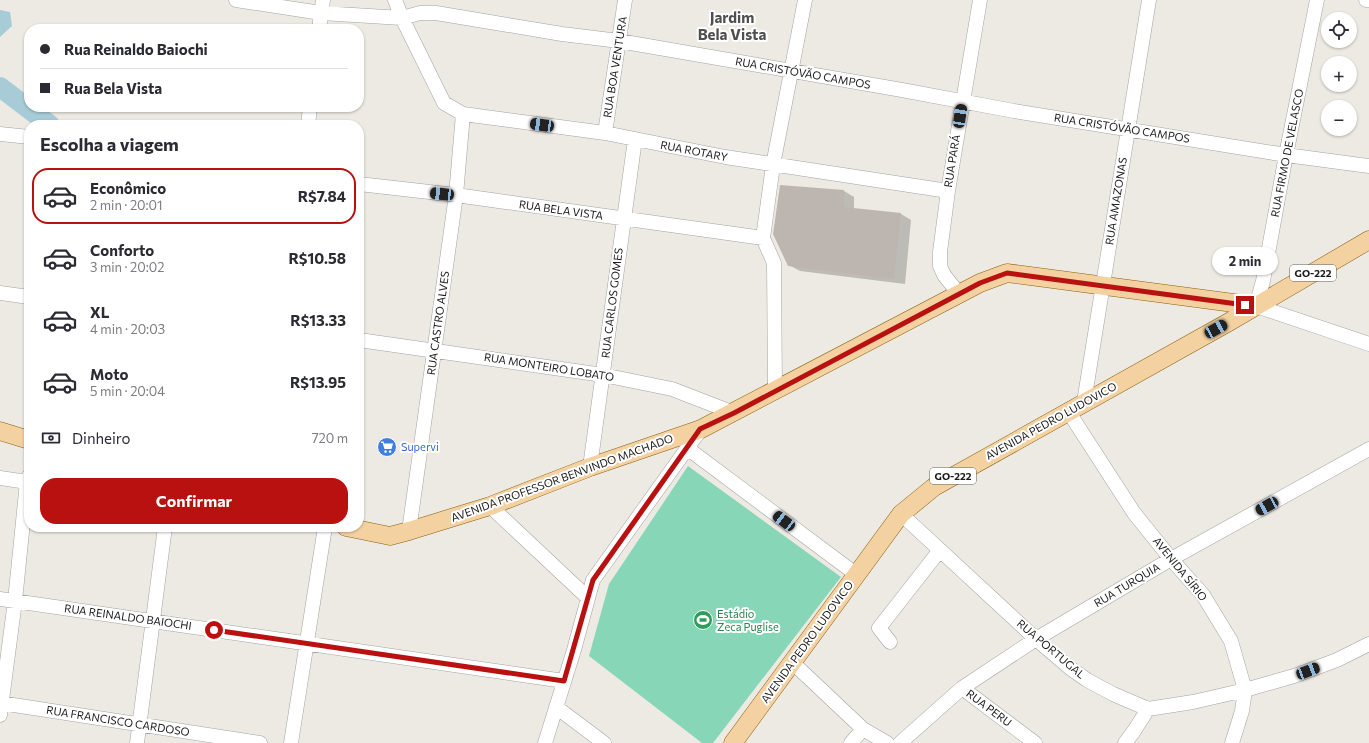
<!DOCTYPE html>
<html lang="pt">
<head>
<meta charset="utf-8">
<style>
	:root { --surface:#fff; --page:#f2f2f3; --text:#2b2b33; --muted:#7c7c81; --line:#e1e1e2; --accent:#b91110 }
	body { margin:0; font-family:Commissioner,sans-serif; background:var(--page); color:var(--text); height:100vh; display:flex; flex-direction:column; font-size:15px; white-space:nowrap }
	* { box-sizing:border-box; margin:0 }
	p { font-size:13px; color:var(--muted) }
	.icon { flex:none; width:22px; height:22px; fill:none; stroke:currentColor; stroke-width:2; stroke-linecap:round; stroke-linejoin:round }
	.map { position:relative; flex:1; overflow:hidden }
	.panel { position:absolute; left:24px; top:120px; width:340px; height:412px; display:flex; flex-direction:column; background:var(--surface); border-radius:16px; box-shadow:0 1px 3px #0004 }
	.panel>* { flex:none }
	.hud { position:absolute; left:24px; top:24px; width:340px; height:88px; border-radius:16px; box-shadow:0 1px 3px #0004; display:grid; align-content:center; height:88px; padding:0 16px; background:var(--surface) }
	.fabs { position:absolute; left:1321px; top:12px; display:grid; gap:8px }
	.fabs a { display:grid; place-items:center; width:36px; height:36px; border-radius:50%; background:var(--surface); box-shadow:0 1px 3px #0004; font-size:20px }
	.end { position:absolute; width:18px; height:18px; margin:-9px; border:5px solid #b91110; background:#fff; box-shadow:0 0 0 2px #fff }
	.from { border-radius:50% }
	.bubble { position:absolute; height:28px; border-radius:14px; background:var(--surface); box-shadow:0 1px 3px #0004; font-size:13px; font-weight:700; line-height:28px; text-align:center }
	.car { position:absolute; width:12px; height:24px; margin:-12px -6px; border-radius:5px; box-shadow:0 0 3px 1px #0007; background:linear-gradient(#222 24%,#8ab4d8 0 40%,#222 0 76%,#8ab4d8 0 86%,#222 0) }
	.hud b { display:flex; align-items:center; gap:14px; height:38px; font-size:15px }
	.hud b+b { border-top:1px solid var(--line) }
	.hud i { width:10px; height:10px; background:var(--text) }
	ul { padding:0; list-style:none }
	li { display:flex; align-items:center; gap:12px; height:56px; margin:0 8px 6px; padding:0 8px; border:2px solid transparent; border-radius:16px }
	li div { flex:1 }
	li b { display:block; font-size:15px }
	li em { font-style:normal; font-weight:700 }
	li.on { border-color:var(--accent) }
	li>.icon { width:36px; height:36px; stroke-width:1.5 }
	h2 { padding:0 16px; font-size:18px; line-height:48px }
	.pay { display:flex; align-items:center; gap:10px; height:44px; padding:0 16px; font-size:15px }
	.pay p { margin-inline-start:auto }
	.cta { display:flex; gap:8px; margin-top:auto; padding:8px 16px }
	.cta a { flex:1; height:46px; border-radius:16px; background:var(--accent); color:#fff; font-size:16px; font-weight:700; line-height:46px; text-align:center }
	.map>svg:first-child { display:block }
</style>
</head>
<body>
<div class="map">
<svg width="1369" height="743" viewBox="0 0 1369 743">
	<rect width="100%" height="100%" fill="#edeae3"/>
	<path fill="#87d6b8" d="M688 466 841 577 713 743H702L589 656 609 584Z"/>
	<path fill="#a7ccd7" d="M0 10 10 12 12 26 0 37Z"/>
	<path fill="#0003" d="M844 191 854 197V209L901 214 911 220 905 284 800 271 789 265Z"/>
	<g fill="none" stroke-linecap="round" stroke-linejoin="round">
		<path stroke="#a7ccd7" stroke-width="20" d="M0 87 50 125"/>
	</g>
	<path fill="#bdb6b0" d="M780 185 844 190V207L901 213 894 279 788 266 773 234Z"/>
	<g fill="none" stroke-linecap="round" stroke-linejoin="round">
		<g stroke="#a3a3a3" stroke-width="15">
			<path id="minor" d="M236 0 321 13 402 18 420 13H436L562 34 619 41 902 90 1014 111 1286 155 1369 166
				M395 0 402 18 444 103 463 114 605 133 725 157 948 191
				M1317 0 1286 155 1263 281 1256 306 1369 344
				M1366 0H1369
				M319 29 323 0
				M308 125 310 107
				M605 133 625 0
				M0 134 29 137
				M359 184 456 195 763 238
				M0 293 29 297
				M959 294 944 275 940 266V252L948 191 980 0
				M359 340 603 375 672 389 734 413
				M775 391 774 263 763 238 773 165 805 0
				M1084 402 1149 0
				M1068 411 1134 513 1171 559 1203 595 1231 641 1245 690 1242 711 1232 743
				M687 448 857 575
				M590 467 635 139
				M0 478 27 482
				M490 506 588 598
				M901 514 1036 639 1070 668 1087 680 1113 694 1148 709 1193 702 1245 690 1294 676 1337 660 1369 644
				M409 531 456 195 463 114
				M0 599 564 681
				M890 642 879 628 940 550
				M793 663 863 729 887 743
				M962 688 1035 743
				M0 703 260 743
				M556 707 604 743
				M0 715 15 601 27 482 29 476
				M137 743 165 527
				M291 743 325 527
				M545 743 574 650 593 580 701 429
				M851 743 863 729
				M900 743 962 688 1036 639 1171 559 1369 449
				M1125 743 1134 731 1148 709"/>
		</g>
		<g stroke="#89600c" stroke-width="19">
			<path id="major" d="M0 431 29 440
				M346 527 390 536 409 531 490 506 590 467 701 429 980 283 1007 273 1256 306
				M733 743 901 514 934 487 1229 322 1369 240"/>
		</g>
		<use href="#minor" stroke="#fff" stroke-width="14"/>
		<use href="#major" stroke="#f4d1a1" stroke-width="18"/>
	</g>
	<g fill="none" stroke-linecap="round" stroke-linejoin="round">
		<path stroke="#b91110" stroke-width="5" d="M214 630 564 681 593 580 700 429 734 413 980 283 1007 273 1245 305"/>
	</g>
	<defs>
		<g id="supermarket-disc" transform="scale(1)"><circle r="9.5" fill="#3f7fe0" stroke="#fff"/><path d="M-6-5.5h2.5l.6 2H6L4.5 2H-2.5L-4.4-4H-6ZM-1.5 3.2a1.3 1.3 0 1 0 .1 0ZM3 3.2a1.3 1.3 0 1 0 .1 0Z" fill="#fff"/></g>
		<g id="stadium-disc" transform="scale(1)"><circle r="9.5" fill="#2e9e5b" stroke="#fff"/><path d="M0-5a6.5 5 0 1 0 0 10a6.5 5 0 1 0 0-10ZM-3.5-1.8h7v3.6h-7Z" fill="#fff"/></g>
	</defs>
	<g fill-rule="evenodd">
		<use href="#supermarket-disc" x="387" y="447"/>
		<use href="#stadium-disc" x="703" y="620"/>
	</g>
	<g text-anchor="middle" stroke-width="4" stroke-linejoin="round" paint-order="stroke">
		<g fill="#fff" stroke="#606060" stroke-width="1">
			<rect x="1290" y="265" width="46" height="16" rx="3"/>
			<rect x="930" y="468" width="46" height="16" rx="3"/>
		</g>
		<g font-size="10" font-weight="bold" fill="#1c1c1c">
			<text x="1313" y="277">GO-222</text>
			<text x="953" y="480">GO-222</text>
		</g>
		<g font-size="11" fill="#1c1c1c" stroke="#fff">
			<text transform="translate(615 67) rotate(-81)" y="4">RUA BOA VENTURA</text>
			<text transform="translate(803 73) rotate(10)" y="4">RUA CRISTÓVÃO CAMPOS</text>
			<text transform="translate(1122 128) rotate(9)" y="4">RUA CRISTÓVÃO CAMPOS</text>
			<text transform="translate(694 151) rotate(11)" y="4">RUA ROTARY</text>
			<text transform="translate(1287 153) rotate(-79)" y="4">RUA FIRMO DE VELASCO</text>
			<text transform="translate(952 161) rotate(-81)" y="4">RUA PARÁ</text>
			<text transform="translate(1116 201) rotate(-81)" y="4">RUA AMAZONAS</text>
			<text transform="translate(561 210) rotate(8)" y="4">RUA BELA VISTA</text>
			<text transform="translate(612 303) rotate(-83)" y="4">RUA CARLOS GOMES</text>
			<text transform="translate(438 323) rotate(-82)" y="4">RUA CASTRO ALVES</text>
			<text transform="translate(549 367) rotate(9)" y="4">RUA MONTEIRO LOBATO</text>
			<text transform="translate(1051 421) rotate(-29)" y="4">AVENIDA PEDRO LUDOVICO</text>
			<text transform="translate(562 478) rotate(-20)" y="4">AVENIDA PROFESSOR BENVINDO MACHADO</text>
			<text transform="translate(1180 569) rotate(51)" y="4">AVENIDA SÍRIO</text>
			<text transform="translate(1127 585) rotate(-31)" y="4">RUA TURQUIA</text>
			<text transform="translate(128 617) rotate(8)" y="4">RUA REINALDO BAIOCHI</text>
			<text transform="translate(807 642) rotate(-54)" y="4">AVENIDA PEDRO LUDOVICO</text>
			<text transform="translate(1051 649) rotate(40)" y="4">RUA PORTUGAL</text>
			<text transform="translate(989 708) rotate(37)" y="4">RUA PERU</text>
			<text transform="translate(118 721) rotate(9)" y="4">RUA FRANCISCO CARDOSO</text>
		</g>
		<g font-size="11" fill="#366cbe" stroke="#fff" text-anchor="start">
			<text x="401" y="451">Supervi</text>
		</g>
		<g font-size="11" fill="#27864d" stroke="#fff" text-anchor="start">
			<text x="717" y="618">Estádio<tspan x="717" dy="13">Zeca Puglise</tspan></text>
		</g>
		<g font-size="15" font-weight="bold" fill="#4f4f4f" stroke="#fff">
			<text x="732" y="23">Jardim<tspan x="732" dy="17">Bela Vista</tspan></text>
		</g>
	</g>
</svg>
<div class="fabs">
<a><svg class="icon" aria-label="locate" viewBox="0 0 24 24"><circle cx="12" cy="12" r="6"/><path d="M12 2v4M12 18v4M2 12h4M18 12h4"/></svg></a>
<a>+</a>
<a>−</a>
</div>
<i class="end from" style="left:214px;top:630px"></i>
<i class="end" style="left:1245px;top:305px"></i>
<div class="bubble" style="left:1212px;top:247px;width:66px">2 min</div>
<i class="car" style="left:960px;top:116px;rotate:9deg"></i>
<i class="car" style="left:542px;top:125px;rotate:278deg"></i>
<i class="car" style="left:442px;top:194px;rotate:276deg"></i>
<i class="car" style="left:1216px;top:329px;rotate:61deg"></i>
<i class="car" style="left:1267px;top:506px;rotate:241deg"></i>
<i class="car" style="left:784px;top:521px;rotate:307deg"></i>
<i class="car" style="left:1308px;top:671px;rotate:69deg"></i>
<div class="hud">
<b><i class="from"></i>Rua Reinaldo Baiochi</b>
<b><i></i>Rua Bela Vista</b>
</div>
<section class="panel">
<h2>Escolha a viagem</h2>
<ul>
<li class="on"><svg class="icon" aria-label="car" viewBox="0 0 24 24"><path d="M5 17H2v-5l4-1 3-4h7l3 4 3 1v5h-3M9 17h6M6 11h13"/><circle cx="7" cy="17" r="2"/><circle cx="17" cy="17" r="2"/></svg><div><b>Econômico</b><p>2 min · 20:01</p></div><em>R$7.84</em></li>
<li><svg class="icon" aria-label="car" viewBox="0 0 24 24"><path d="M5 17H2v-5l4-1 3-4h7l3 4 3 1v5h-3M9 17h6M6 11h13"/><circle cx="7" cy="17" r="2"/><circle cx="17" cy="17" r="2"/></svg><div><b>Conforto</b><p>3 min · 20:02</p></div><em>R$10.58</em></li>
<li><svg class="icon" aria-label="car" viewBox="0 0 24 24"><path d="M5 17H2v-5l4-1 3-4h7l3 4 3 1v5h-3M9 17h6M6 11h13"/><circle cx="7" cy="17" r="2"/><circle cx="17" cy="17" r="2"/></svg><div><b>XL</b><p>4 min · 20:03</p></div><em>R$13.33</em></li>
<li><svg class="icon" aria-label="car" viewBox="0 0 24 24"><path d="M5 17H2v-5l4-1 3-4h7l3 4 3 1v5h-3M9 17h6M6 11h13"/><circle cx="7" cy="17" r="2"/><circle cx="17" cy="17" r="2"/></svg><div><b>Moto</b><p>5 min · 20:04</p></div><em>R$13.95</em></li>
</ul>
<div class="pay"><svg class="icon" aria-label="cash" viewBox="0 0 24 24"><path d="M3 7h18v10H3z"/><circle cx="12" cy="12" r="2"/></svg>Dinheiro<p>720 m</p></div>
<div class="cta"><a>Confirmar</a></div>
</section>
</div>
</body>
</html>
